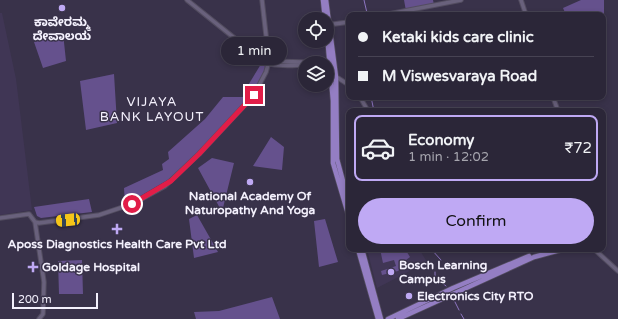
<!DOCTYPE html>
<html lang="en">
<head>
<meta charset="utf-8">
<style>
	:root { --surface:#2b2638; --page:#332e40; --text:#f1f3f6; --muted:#a6a5ae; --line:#474353; --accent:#bfa9f4 }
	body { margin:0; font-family:"Varela Round","Noto Sans Kannada",sans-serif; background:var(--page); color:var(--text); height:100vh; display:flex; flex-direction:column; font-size:15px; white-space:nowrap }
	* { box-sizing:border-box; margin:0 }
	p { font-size:13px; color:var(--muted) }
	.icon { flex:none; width:22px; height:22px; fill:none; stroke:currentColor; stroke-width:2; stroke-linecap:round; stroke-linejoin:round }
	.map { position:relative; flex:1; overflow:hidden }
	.panel { position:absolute; left:346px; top:108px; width:260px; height:144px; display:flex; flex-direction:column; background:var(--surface); border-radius:8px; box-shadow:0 2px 6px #0003,0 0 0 1px var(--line) }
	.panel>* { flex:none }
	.top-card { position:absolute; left:346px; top:12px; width:260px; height:88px; border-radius:8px; box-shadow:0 2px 6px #0003,0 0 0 1px var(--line); display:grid; align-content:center; height:88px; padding:0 12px; background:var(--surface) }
	.controls { position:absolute; left:298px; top:12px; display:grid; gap:8px }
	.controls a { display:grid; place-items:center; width:36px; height:36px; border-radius:50%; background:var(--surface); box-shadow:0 2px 6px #0003,0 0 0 1px var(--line); font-size:20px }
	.scale { position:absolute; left:12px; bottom:10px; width:86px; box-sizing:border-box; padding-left:4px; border:2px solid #f4f1fd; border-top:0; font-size:11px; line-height:14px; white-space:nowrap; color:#f4f1fd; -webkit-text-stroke:3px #39324a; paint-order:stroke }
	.end { position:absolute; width:18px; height:18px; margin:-9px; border:5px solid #e11d48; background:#fff; box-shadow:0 0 0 2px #fff }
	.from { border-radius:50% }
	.bubble { position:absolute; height:28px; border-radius:14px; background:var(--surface); box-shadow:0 2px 6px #0003,0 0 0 1px var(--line); font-size:13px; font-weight:600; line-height:28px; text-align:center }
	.car { position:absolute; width:12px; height:24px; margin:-12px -6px; border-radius:5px; box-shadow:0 0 3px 1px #0007; background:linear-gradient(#f5c518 24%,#345 0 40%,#f5c518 0 76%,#345 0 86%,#f5c518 0) }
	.top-card b { display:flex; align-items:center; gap:14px; height:38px; font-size:15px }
	.top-card b+b { border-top:1px solid var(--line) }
	.top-card i { width:10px; height:10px; background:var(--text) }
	ul { padding:7px 0 0; list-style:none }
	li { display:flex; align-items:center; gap:12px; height:66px; margin:0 8px 6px; padding:0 4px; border:2px solid transparent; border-radius:8px }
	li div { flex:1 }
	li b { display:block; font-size:15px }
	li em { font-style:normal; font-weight:600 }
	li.on { border-color:var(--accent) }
	li>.icon { width:36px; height:36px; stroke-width:1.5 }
	.button { display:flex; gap:8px; margin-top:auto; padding:8px 12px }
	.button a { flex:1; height:46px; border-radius:24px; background:var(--accent); color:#111; font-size:16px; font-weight:600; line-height:46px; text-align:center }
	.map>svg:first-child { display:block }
</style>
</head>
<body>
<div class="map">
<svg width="618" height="319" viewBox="0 0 618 319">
	<rect width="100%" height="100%" fill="#39324a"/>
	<path fill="#403655" d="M0 13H2L16 79 32 210 0 215Z
		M367 249H419L427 262 377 288Z"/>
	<path fill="#65518d" d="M404 0H433L434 5 406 11Z
		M581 0H604V23L603 15H566L563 8Z
		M63 33 66 61 43 68 34 42Z
		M261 64 266 67 254 93 244 92Z
		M114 74 117 123 86 130 80 81Z
		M223 97H249L211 139 171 178 125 205 124 188 163 170 162 164 169 159 168 152 205 119Z
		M271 137 284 147 282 170 253 166Z
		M212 158 234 163 222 212 198 168Z
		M89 199 92 212 41 218 37 216 34 207Z
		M197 215 218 252 194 258 189 219Z
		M325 219 338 262 319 267 314 221Z
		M380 249H396L398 253 405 249 410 257 402 263 403 266 398 271 382 275 381 271 396 266 394 260 383 263Z
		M82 260 83 294H59L58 261Z
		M272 297 280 319H196L194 312 219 311Z"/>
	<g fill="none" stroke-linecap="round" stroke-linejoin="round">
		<path stroke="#8e76c2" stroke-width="1" d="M364 0 367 13
			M371 97 374 111
			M431 249 441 260 439 263
			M435 272V277L446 286
			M452 296 459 310
			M461 314 464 319"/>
		<g stroke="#534d60" stroke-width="5.5">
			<path id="minor" d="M187 0 253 53C261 69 290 65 305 65
				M521 0 526 15
				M384 15 461 0
				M327 25 349 22
				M253 53 269 61 332 63
				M335 76 349 85
				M360 97 368 111
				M553 97 558 111
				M0 218 29 214 35 222 39 223 99 215 132 204 165 186 199 154 254 95 266 72 269 61 262 0
				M35 222 44 282 43 314 39 319
				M594 249 618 271"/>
		</g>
		<g stroke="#534d60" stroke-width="6">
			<path id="major" d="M323 0 325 19
				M326 0 336 77 337 159 349 203
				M327 35 333 101V163L349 217
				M358 249 378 319
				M362 249 381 319
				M590 249 594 250
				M388 319 453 288 529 256
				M398 319 534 257 564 249"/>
		</g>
		<use href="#minor" stroke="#69617c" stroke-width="3.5"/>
		<use href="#major" stroke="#947ec3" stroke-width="4.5"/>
	</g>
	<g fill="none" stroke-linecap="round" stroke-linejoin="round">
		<path stroke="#e11d48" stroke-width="5" d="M132 204 171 181 199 154 254 95"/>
	</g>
	<g fill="#bfa9f4" stroke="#39324a" stroke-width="1.5">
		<circle cx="62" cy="8" r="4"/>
		<circle cx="250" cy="182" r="4"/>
		<path d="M115 223h4v4h4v4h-4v4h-4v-4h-4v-4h4z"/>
		<path d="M31 261h4v4h4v4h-4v4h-4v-4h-4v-4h4z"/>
		<circle cx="391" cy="272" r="4"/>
		<circle cx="409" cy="296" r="4"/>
	</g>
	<g text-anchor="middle" stroke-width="3" stroke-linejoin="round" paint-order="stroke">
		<g font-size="12" font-weight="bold" fill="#f4f1fd" stroke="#39324a">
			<text x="62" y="26">ಕಾವೇರಮ್ಮ<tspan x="62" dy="14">ದೇವಾಲಯ</tspan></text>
			<text x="250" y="200">National Academy Of<tspan x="250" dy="14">Naturopathy And Yoga</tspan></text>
			<text x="117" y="248">Aposs Diagnostics Health Care Pvt Ltd</text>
			<text x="399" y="269" text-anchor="start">Bosch Learning<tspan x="399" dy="14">Campus</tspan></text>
			<text x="42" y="271" text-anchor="start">Goldage Hospital</text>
			<text x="417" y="300" text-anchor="start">Electronics City RTO</text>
		</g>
		<g font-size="13" letter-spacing="1" fill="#f4f1fd" stroke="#39324a">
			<text x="152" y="106">VIJAYA<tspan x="152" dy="15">BANK LAYOUT</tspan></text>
		</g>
	</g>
</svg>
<div class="controls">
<a><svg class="icon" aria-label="locate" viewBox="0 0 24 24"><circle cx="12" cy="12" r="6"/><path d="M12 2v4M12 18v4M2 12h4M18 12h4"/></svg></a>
<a><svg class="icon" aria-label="layers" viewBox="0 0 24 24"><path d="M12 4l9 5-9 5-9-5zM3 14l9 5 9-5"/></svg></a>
</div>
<div class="scale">200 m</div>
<i class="end from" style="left:132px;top:204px"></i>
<i class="end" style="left:254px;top:95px"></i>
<div class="bubble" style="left:221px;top:37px;width:66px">1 min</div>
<i class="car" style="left:68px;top:220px;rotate:264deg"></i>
<div class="top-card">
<b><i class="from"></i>Ketaki kids care clinic</b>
<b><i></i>M Viswesvaraya Road</b>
</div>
<section class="panel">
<ul>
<li class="on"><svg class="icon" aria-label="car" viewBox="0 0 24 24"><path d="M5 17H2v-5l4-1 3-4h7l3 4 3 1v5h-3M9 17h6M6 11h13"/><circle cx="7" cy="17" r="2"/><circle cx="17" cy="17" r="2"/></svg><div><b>Economy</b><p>1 min · 12:02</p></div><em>₹72</em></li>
</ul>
<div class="button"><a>Confirm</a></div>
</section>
</div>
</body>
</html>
